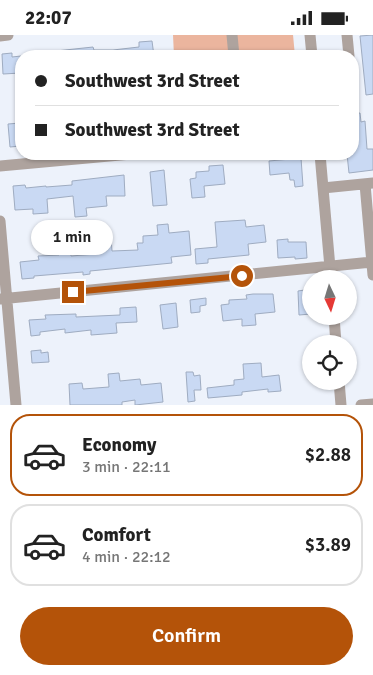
<!DOCTYPE html>
<html lang="en">
<head>
<meta charset="utf-8">
<style>
	:root { --surface:#fff; --page:#f2f2f2; --text:#222; --muted:#767676; --line:#e0e0e0; --accent:#b45309 }
	body { margin:0; font-family:Signika,sans-serif; background:var(--page); color:var(--text); height:100vh; display:flex; flex-direction:column; font-size:19px; white-space:nowrap }
	* { box-sizing:border-box; margin:0 }
	p { font-size:16px; color:var(--muted) }
	.icon { flex:none; width:28px; height:28px; fill:none; stroke:currentColor; stroke-width:2; stroke-linecap:round; stroke-linejoin:round }
	.map { position:relative; height:370px; overflow:hidden }
	.drawer { display:flex; flex-direction:column; background:var(--surface); flex:1 }
	.drawer>* { flex:none }
	.banner { position:absolute; left:15px; top:15px; width:344px; height:110px; border-radius:20px; box-shadow:0 1px 4px #0004; display:grid; align-content:center; height:110px; padding:0 20px; background:var(--surface) }
	.needle { width:32px; rotate:176deg }
	.fabs { position:absolute; left:302px; top:235px; display:grid; gap:10px }
	.fabs a { display:grid; place-items:center; width:55px; height:55px; border-radius:50%; background:var(--surface); box-shadow:0 1px 4px #0004; font-size:25px }
	.end { position:absolute; width:22px; height:22px; margin:-11px; border:6px solid #b45309; background:#fff; box-shadow:0 0 0 2px #fff }
	.from { border-radius:50% }
	.bubble { position:absolute; height:35px; border-radius:18px; background:var(--surface); box-shadow:0 1px 4px #0004; font-size:16px; font-weight:600; line-height:35px; text-align:center }
	.banner b { display:flex; align-items:center; gap:18px; height:48px; font-size:19px }
	.banner b+b { border-top:1px solid var(--line) }
	.banner i { width:12px; height:12px; background:var(--text) }
	ul { padding:9px 0 0; list-style:none }
	li { display:flex; align-items:center; gap:15px; height:82px; margin:0 10px 8px; padding:0 10px; border:2px solid var(--line); border-radius:20px }
	li div { flex:1 }
	li b { display:block; font-size:19px }
	li em { font-style:normal; font-weight:600 }
	li.selected { border-color:var(--accent) }
	li>.icon { width:45px; height:45px; stroke-width:1.5 }
	.cta { display:flex; gap:10px; margin-top:auto; padding:10px 20px }
	.cta a { flex:1; height:58px; border-radius:30px; background:var(--accent); color:#fff; font-size:20px; font-weight:600; line-height:58px; text-align:center }
	.status { display:flex; justify-content:space-between; align-items:center; height:35px; padding:0 25px; background:var(--surface); direction:ltr }
	.status svg { height:14px; fill:currentColor }
	.map>svg:first-child { display:block }
</style>
</head>
<body>
<div class="status"><b>22:07</b><svg viewBox="0 0 49 12"><path d="M0 12V9h3v3zM5 12V6h3v6zM10 12V3h3v9zM15 12V0h3v12zM26 1h20v11H26zM47 4h2v5h-2z"/></svg></div>
<div class="map">
<svg width="373" height="370" viewBox="0 0 373 370">
	<rect width="100%" height="100%" fill="#edf2fb"/>
	<path fill="#ebb59e" d="M173 0H293L295 21H174Z"/>
	<path fill="#c9d9f3" stroke="#9facc1" d="M373 0V59L366 60 360 1Z
		M152 6 154 21H56V16L93 12 94 15H113L139 12V7Z
		M12 18V22L21 21V38L3 39 2 19Z
		M360 78 361 87 365 86 367 114H373V135L349 138 347 119H352V79Z
		M20 88 21 111 10 112 8 89Z
		M301 123 303 151 295 152 294 145H290L289 138 270 140 269 126Z
		M223 130 225 149 204 151 205 162 192 163 190 144 196 143V137L209 136V131Z
		M164 135 167 170 153 171 150 137Z
		M124 140 125 161H106L107 171 86 173 87 181 75 182 73 161 47 164 48 178 33 179V174L15 175 13 151 25 150 26 153 46 151V152L72 150V146Z
		M245 185 246 192 264 190 266 207 248 209 249 220 208 224V228L196 229 195 214 217 212 215 187Z
		M168 189 169 198 189 196 191 220 171 222 172 228 90 236V239L83 240V237L34 241V243L22 244 20 227 39 225 38 221 59 220 58 210 70 209 71 221 96 219 95 202 111 201 112 216 138 215 137 208H143V201L158 200 157 190Z
		M288 204V207H306L307 223 295 224V222L278 223 277 205Z
		M311 254V279L299 280 298 256Z
		M253 259H273L275 277 255 279 256 290 242 291V284L223 286 221 270 229 269V265L247 264 246 260Z
		M206 263V270L200 271V277L191 278 190 265Z
		M176 268 178 292 163 294 160 270Z
		M136 272 137 287 116 288 117 298 91 300V295L65 298V294L40 297V300L31 301 29 285 46 284 45 280 76 279V282L120 280V273Z
		M41 315V318L48 317 49 327 32 328 31 316Z
		M261 328 262 342 279 340 281 356 268 357V354L242 357V360L208 363 207 353 234 350V345L244 344 243 329Z
		M186 337H193L194 341 200 340 201 355H194L195 366 188 367Z
		M119 338 120 346 140 344 141 350 161 348 163 367 135 370V365L122 367V370H70L69 349 82 348 83 354 109 352 108 339Z"/>
	<g fill="none" stroke-linecap="round" stroke-linejoin="round">
		<path stroke="#aea39e" stroke-width="11" d="M232 0 234 21
			M310 0 312 21
			M347 0 349 21
			M0 1 8 0
			M352 60 353 61
			M320 119 331 244
			M0 131 131 119
			M365 149 373 240
			M323 153 373 148
			M0 186 16 370
			M0 264 372 227
			M334 281 336 309
			M339 346 341 370
			M361 370 373 369"/>
	</g>
	<g fill="none" stroke-linecap="round" stroke-linejoin="round">
		<path stroke="#b45309" stroke-width="6" d="M73 257 242 241"/>
	</g>
</svg>
<div class="fabs">
<a><svg class="needle" viewBox="-14 -14 28 28"><path d="M0-13l5 13h-10z" fill="#e53935"/><path d="M0 13l5-13h-10z" fill="#767676"/></svg></a>
<a><svg class="icon" aria-label="locate" viewBox="0 0 24 24"><circle cx="12" cy="12" r="6"/><path d="M12 2v4M12 18v4M2 12h4M18 12h4"/></svg></a>
</div>
<i class="end from" style="left:242px;top:241px"></i>
<i class="end" style="left:73px;top:257px"></i>
<div class="bubble" style="left:31px;top:185px;width:82px">1 min</div>
<div class="banner">
<b><i class="from"></i>Southwest 3rd Street</b>
<b><i></i>Southwest 3rd Street</b>
</div>
</div>
<section class="drawer">
<ul>
<li class="selected"><svg class="icon" aria-label="car" viewBox="0 0 24 24"><path d="M5 17H2v-5l4-1 3-4h7l3 4 3 1v5h-3M9 17h6M6 11h13"/><circle cx="7" cy="17" r="2"/><circle cx="17" cy="17" r="2"/></svg><div><b>Economy</b><p>3 min · 22:11</p></div><em>$2.88</em></li>
<li><svg class="icon" aria-label="car" viewBox="0 0 24 24"><path d="M5 17H2v-5l4-1 3-4h7l3 4 3 1v5h-3M9 17h6M6 11h13"/><circle cx="7" cy="17" r="2"/><circle cx="17" cy="17" r="2"/></svg><div><b>Comfort</b><p>4 min · 22:12</p></div><em>$3.89</em></li>
</ul>
<div class="cta"><a>Confirm</a></div>
</section>
</body>
</html>
